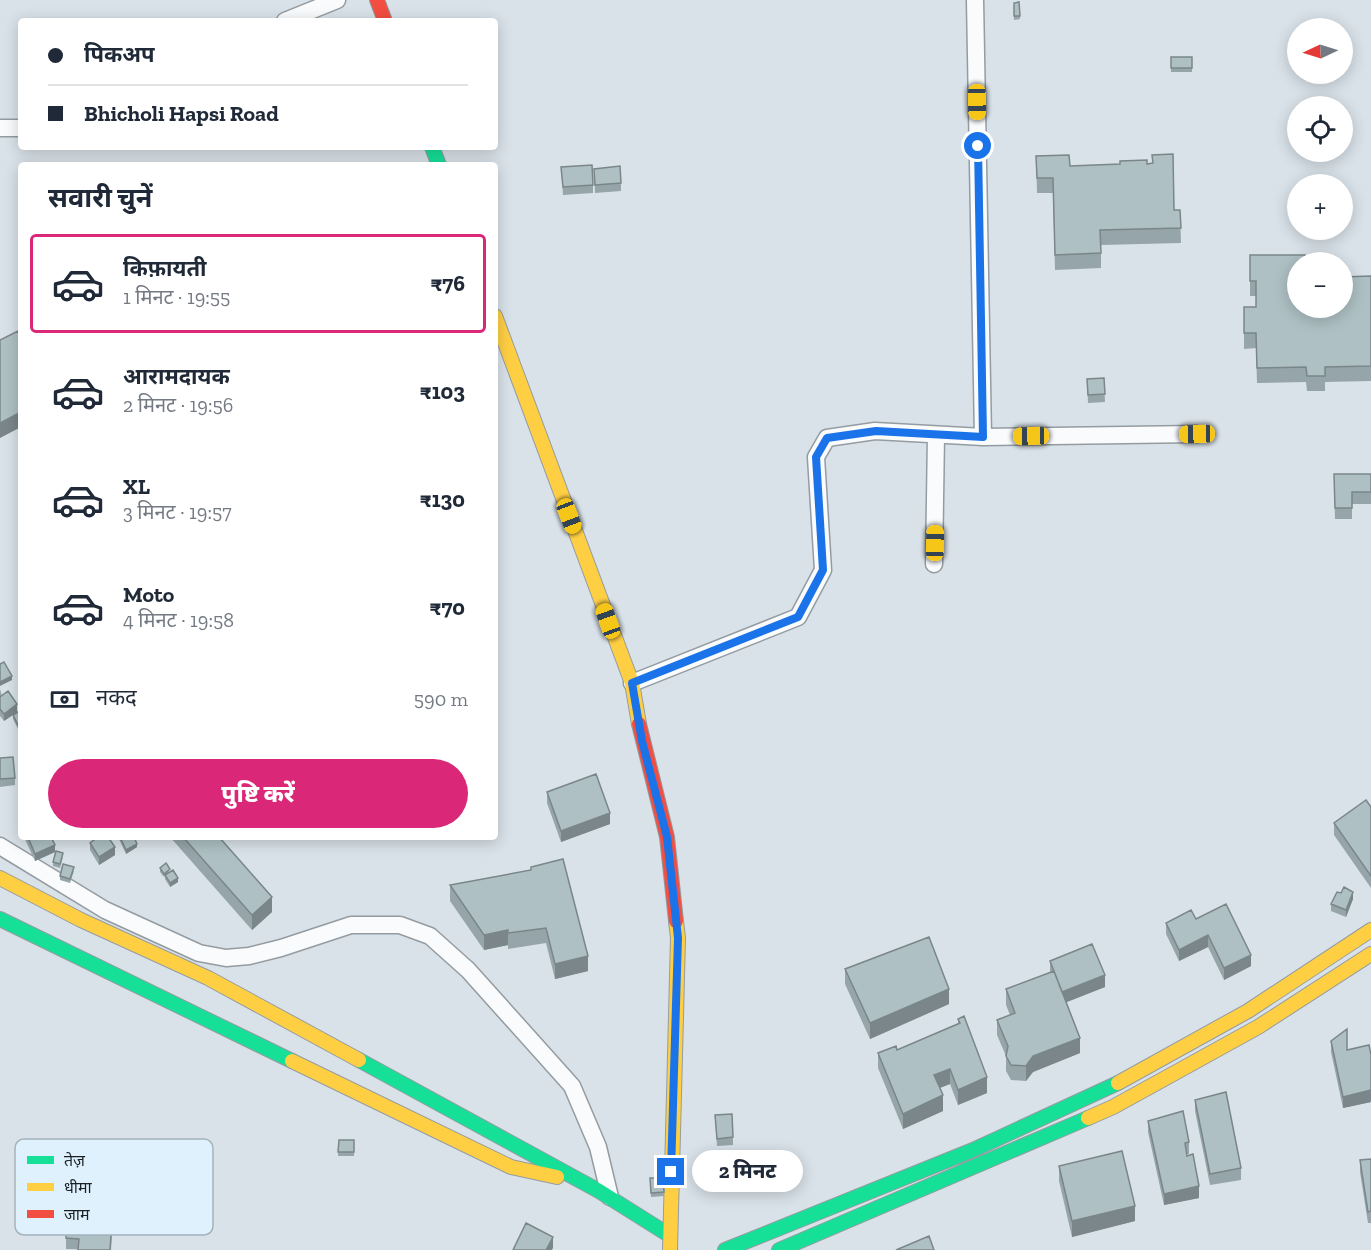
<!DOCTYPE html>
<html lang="hi">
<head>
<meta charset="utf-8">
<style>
	:root { --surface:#fff; --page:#f2f2f3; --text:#1f2937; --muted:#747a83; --line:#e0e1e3; --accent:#db2777 }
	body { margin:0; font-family:"Zilla Slab","Noto Sans Devanagari",serif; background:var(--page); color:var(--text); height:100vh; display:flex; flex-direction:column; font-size:22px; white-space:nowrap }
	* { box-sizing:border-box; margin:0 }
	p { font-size:20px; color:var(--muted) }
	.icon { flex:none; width:33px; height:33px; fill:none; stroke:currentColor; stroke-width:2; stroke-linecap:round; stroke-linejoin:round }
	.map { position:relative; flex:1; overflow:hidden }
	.drawer { position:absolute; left:18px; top:162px; width:480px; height:678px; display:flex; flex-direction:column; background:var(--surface); border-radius:6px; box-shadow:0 3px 15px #0003 }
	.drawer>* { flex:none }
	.banner { position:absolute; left:18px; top:18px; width:480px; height:132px; border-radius:6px; box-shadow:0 3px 15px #0003; display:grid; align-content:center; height:132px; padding:0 30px; background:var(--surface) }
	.needle { width:39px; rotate:266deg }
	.buttons { position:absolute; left:1287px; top:18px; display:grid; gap:12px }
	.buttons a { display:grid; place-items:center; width:66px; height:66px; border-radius:50%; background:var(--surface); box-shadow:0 3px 15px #0003; font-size:30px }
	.end { position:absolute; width:27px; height:27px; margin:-14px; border:8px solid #1a73e8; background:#fff; box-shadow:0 0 0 3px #fff }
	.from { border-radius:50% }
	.bubble { position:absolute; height:42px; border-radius:21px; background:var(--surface); box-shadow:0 3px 15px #0003; font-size:20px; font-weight:800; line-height:42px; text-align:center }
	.car { position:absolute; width:18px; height:36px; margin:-18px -9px; border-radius:8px; box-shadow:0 0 4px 2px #0007; background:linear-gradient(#f5c518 24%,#345 0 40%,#f5c518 0 76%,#345 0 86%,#f5c518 0) }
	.banner b { display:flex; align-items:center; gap:21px; height:57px; font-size:22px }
	.banner b+b { border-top:2px solid var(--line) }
	.banner i { width:15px; height:15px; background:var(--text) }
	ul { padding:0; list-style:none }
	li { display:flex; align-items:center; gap:18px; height:99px; margin:0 12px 9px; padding:0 18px; border:3px solid transparent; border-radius:6px }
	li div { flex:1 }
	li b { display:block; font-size:22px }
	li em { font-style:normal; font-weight:800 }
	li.selected { border-color:var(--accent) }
	li>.icon { width:54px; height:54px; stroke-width:1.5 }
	h2 { padding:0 30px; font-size:27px; line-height:72px }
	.pay { display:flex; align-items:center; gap:15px; height:66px; padding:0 30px; font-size:22px }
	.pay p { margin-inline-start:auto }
	.cta { display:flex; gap:12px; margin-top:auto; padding:12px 30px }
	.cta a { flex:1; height:69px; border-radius:36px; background:var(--accent); color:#fff; font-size:24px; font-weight:800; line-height:69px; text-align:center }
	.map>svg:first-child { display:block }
</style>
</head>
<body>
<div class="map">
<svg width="1371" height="1250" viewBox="0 0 1371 1250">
	<rect width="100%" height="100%" fill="#d9e2e9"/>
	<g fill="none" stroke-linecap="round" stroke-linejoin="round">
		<g stroke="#949ca1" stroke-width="19">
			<path id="street" d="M975 0 983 437
				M285 21 337 0
				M0 128H21
				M934 564 936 435
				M632 683 798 617 823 570 816 457 827 438 875 431 983 437 1197 434
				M0 846 105 910 199 953 226 958 249 956 281 948 351 925H400L430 936 468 970 572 1086 598 1147 610 1197"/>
		</g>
		<g stroke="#949ca1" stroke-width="16">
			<path id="fast" d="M432 147 439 165
				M0 919 292 1061
				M359 1060 599 1191 669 1235
				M725 1250 973 1150 1118 1083
				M779 1250 1088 1118"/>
		</g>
		<g stroke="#949ca1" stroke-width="16">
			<path id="slow" d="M495 316 632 683 639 724
				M0 878 81 920 208 978 359 1060
				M292 1061 511 1167 557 1177
				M1118 1083 1248 1011 1371 930
				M1088 1118 1113 1107 1258 1027 1371 954
				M670 1250 678 938 676 921"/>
		</g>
		<g stroke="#949ca1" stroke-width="16">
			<path id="jam" d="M377 0 385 21
				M639 724 667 837 676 921"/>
		</g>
		<use href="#street" stroke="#f9fbfc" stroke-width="16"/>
		<use href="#fast" stroke="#16e098" stroke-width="14"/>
		<use href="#slow" stroke="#ffcf43" stroke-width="14"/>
		<use href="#jam" stroke="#f24e42" stroke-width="14"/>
	</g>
	<path fill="#96a5a9" d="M1019 2 1020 19 1014 20V3Z
		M1171 57H1192V72H1171Z
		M1036 156 1070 166 1147 164 1174 210H1180L1181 243 1101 245V268L1055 270 1053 193H1037Z
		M561 167 593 185V193L563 195Z
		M594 169 621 183V191L595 193Z
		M1250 255 1298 308 1371 276V381L1325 382V391H1307L1306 382 1257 383 1256 348 1244 349V307H1256V296H1250Z
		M1104 378 1105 402 1088 403 1087 379Z
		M1334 474H1371V504H1352V519H1335Z
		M0 689 2 696 17 712 21 710V727L18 729 13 719V715L4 721 0 716Z
		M0 758 15 778V785L0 787Z
		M547 792 610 824 561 842 547 803Z
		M21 803V829L18 824V816L21 815 18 808V804Z
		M1371 807V888L1334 835V823Z
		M24 837H51L55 852 35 861Z
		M94 837H108L115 855 99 865 90 850V843L95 839Z
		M118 837H134L137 847 126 854Z
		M170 837H219L272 912 252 930Z
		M63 857 60 868 53 866V862Z
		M531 867 588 971 555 979 546 943 508 949V945L484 950 450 901V885L531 870Z
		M160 868 170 872 178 882 170 887 165 879V876L164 877 160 872Z
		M74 871 70 883 60 880V876Z
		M1341 893 1353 899 1346 917 1331 911V904Z
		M1196 919 1251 966 1224 980 1208 947 1179 961 1166 934V923Z
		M1050 961 1105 987 1066 1002 1080 1053 1033 1072 1026 1081 1011 1080 1006 1071V1056L997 1035V1020L1010 1015 1006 1005V989L1050 972Z
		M845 969 949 1004 870 1039 845 984Z
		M958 1019 987 1093 958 1105 950 1084 940 1088 943 1111 903 1129 878 1068V1053L897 1050 958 1024Z
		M1331 1041 1347 1050 1371 1055V1102L1343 1108 1331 1052Z
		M1195 1100 1241 1168V1180L1210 1185 1195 1111Z
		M715 1115 733 1137V1145L717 1146Z
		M1148 1121 1189 1142V1154H1186L1199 1198 1164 1205 1148 1132Z
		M339 1140H354V1156H338Z
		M1371 1159V1223H1368L1360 1172V1160Z
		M1059 1166 1135 1221 1072 1237 1059 1181Z
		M650 1178 656 1185 663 1184 664 1196 651 1197Z
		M112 1233 111 1250 66 1249V1238Z"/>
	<path fill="#7a8689" d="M21 412V427L0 438V423Z
		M12 676V680L0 686V682Z
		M17 704V712L4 721V714Z
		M610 813V824L561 842V831Z
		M137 844V847L126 854V850Z
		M55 845V852L35 861V854Z
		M115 847V855L99 865V857Z
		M178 878V882L170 887V883Z
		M1353 892V899L1346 917V910Z
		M272 897V912L252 930V915Z
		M508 930V945L484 950V935Z
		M1208 935V947L1179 961V950Z
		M1251 955V966L1224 980V968Z
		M588 956V971L555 979V964Z
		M1105 975V987L1062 1004V992Z
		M949 989V1004L870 1039V1023Z
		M1080 1038V1053L1033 1072 1026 1081V1066L1033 1056Z
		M950 1069V1084L934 1090V1075Z
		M987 1077V1093L958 1105V1090Z
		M1371 1090V1102L1343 1108V1097Z
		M943 1095V1111L903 1129V1114Z
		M1199 1186V1198L1164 1205V1194Z
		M1135 1206V1221L1072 1237V1221Z
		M553 1237V1248L552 1250H546Z"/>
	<path fill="#aec0c4" stroke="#7a8689" stroke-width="1.5" d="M1019 2 1020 16H1014V3Z
		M1171 57H1192V68H1171Z
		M1173 154 1174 210H1180L1181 228 1100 230 1101 253 1055 255 1053 178H1037L1036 156 1069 155 1070 166 1120 164V161L1147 160V164L1153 163 1152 155Z
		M592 165 593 185 563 187 561 167Z
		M620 166 621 183 595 185 594 169Z
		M1250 255H1305V262H1298V308H1342V277L1371 276V366L1325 367V376H1307L1306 367 1257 368 1256 333H1244V307H1256V281H1250Z
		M18 331 21 337V412L0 423V340Z
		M1104 378 1105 394 1088 395 1087 379Z
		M1334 474H1371V492H1352V508H1335Z
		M4 662 12 676 0 682V664Z
		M8 691 17 704 4 714 0 709V697Z
		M21 710V723L18 725 13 715Z
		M13 757 15 778 0 779V758Z
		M596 774 610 813 561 831 547 792Z
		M1366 800 1371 807V876L1334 823Z
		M28 837H51L55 845 35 854Z
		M98 837H108L115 847 99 857 90 843Z
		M120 837H134L137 844 126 850Z
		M183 837H219L272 897 252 915Z
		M56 851 63 853 60 864 53 862Z
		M563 859 588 956 555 964 546 928 508 933V930L484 935 450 885 531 870V867Z
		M166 863 170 869 164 874 160 868Z
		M63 864 74 867 70 879 60 876Z
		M173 870 178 878 170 883 165 875Z
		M1344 887 1353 892 1346 910 1331 904 1337 892 1341 893Z
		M1226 904 1251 955 1224 968 1208 935 1179 950 1166 923 1191 910 1196 919Z
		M929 937 949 989 870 1023 845 969Z
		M1092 944 1105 975 1062 992 1050 961Z
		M1054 971 1080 1038 1033 1056 1026 1066 1011 1065 1006 1056 1008 1046 997 1020 1015 1013 1006 989Z
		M964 1016 987 1077 958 1090 950 1069 934 1075 943 1095 903 1114 878 1053 896 1046 897 1050 960 1023 958 1019Z
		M1347 1029V1050L1369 1045 1371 1055V1090L1343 1097 1331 1041Z
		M1226 1092 1241 1168 1210 1174 1195 1100Z
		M1183 1111 1189 1142 1185 1143 1187 1156 1193 1154 1199 1186 1164 1194 1148 1121Z
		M732 1114 733 1137 717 1139 715 1115Z
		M339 1140H354V1152H338Z
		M1122 1151 1135 1206 1072 1221 1059 1166Z
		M1371 1159V1211L1368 1212 1360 1160Z
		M650 1178H656V1185L663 1184 664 1192 651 1193Z
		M67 1217 112 1221 110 1250H78L79 1239 66 1238Z
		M526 1223 553 1237 546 1250H513Z
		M929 1236 934 1250H896Z"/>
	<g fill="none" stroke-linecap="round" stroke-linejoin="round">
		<path stroke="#1a73e8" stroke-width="8" d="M671 1172 678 938 667 837 642 741 632 683 798 617 823 570 816 457 827 438 876 431 983 437 978 146"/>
	</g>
	<rect x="15" y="1139" width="198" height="96" rx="9" fill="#dff1fd" stroke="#a4b3bc" stroke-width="1.5"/>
	<rect x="27" y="1156" width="27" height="8" fill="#16e098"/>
	<rect x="27" y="1183" width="27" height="8" fill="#ffcf43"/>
	<rect x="27" y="1210" width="27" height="8" fill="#f24e42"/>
	<g font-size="16" fill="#1a2125">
		<text x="64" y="1166">तेज़</text>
		<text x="64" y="1193">धीमा</text>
		<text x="64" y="1220">जाम</text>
	</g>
</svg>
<div class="buttons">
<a><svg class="needle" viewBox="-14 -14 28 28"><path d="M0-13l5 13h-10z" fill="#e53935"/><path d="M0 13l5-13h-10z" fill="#747a83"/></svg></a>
<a><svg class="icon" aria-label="locate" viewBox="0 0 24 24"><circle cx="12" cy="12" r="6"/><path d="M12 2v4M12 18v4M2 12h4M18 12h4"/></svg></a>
<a>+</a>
<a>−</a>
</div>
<i class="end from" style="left:978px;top:146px"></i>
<i class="end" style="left:671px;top:1172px"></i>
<div class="bubble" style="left:692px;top:1150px;width:111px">2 मिनट</div>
<i class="car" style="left:977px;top:102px;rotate:179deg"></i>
<i class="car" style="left:1197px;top:434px;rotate:269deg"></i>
<i class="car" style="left:1031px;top:436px;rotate:269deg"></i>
<i class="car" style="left:569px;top:516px;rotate:159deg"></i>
<i class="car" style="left:935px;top:543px;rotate:1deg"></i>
<i class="car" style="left:608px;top:621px;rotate:340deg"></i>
<div class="banner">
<b><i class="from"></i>पिकअप</b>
<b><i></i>Bhicholi Hapsi Road</b>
</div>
<section class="drawer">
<h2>सवारी चुनें</h2>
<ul>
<li class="selected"><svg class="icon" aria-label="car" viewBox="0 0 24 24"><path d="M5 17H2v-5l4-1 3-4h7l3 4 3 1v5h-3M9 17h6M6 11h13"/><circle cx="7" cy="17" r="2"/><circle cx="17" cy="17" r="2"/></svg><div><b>किफ़ायती</b><p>1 मिनट · 19:55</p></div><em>₹76</em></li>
<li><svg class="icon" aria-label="car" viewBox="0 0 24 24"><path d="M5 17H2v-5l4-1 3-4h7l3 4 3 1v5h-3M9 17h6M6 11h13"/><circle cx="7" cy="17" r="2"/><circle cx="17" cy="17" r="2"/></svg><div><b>आरामदायक</b><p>2 मिनट · 19:56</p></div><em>₹103</em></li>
<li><svg class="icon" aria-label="car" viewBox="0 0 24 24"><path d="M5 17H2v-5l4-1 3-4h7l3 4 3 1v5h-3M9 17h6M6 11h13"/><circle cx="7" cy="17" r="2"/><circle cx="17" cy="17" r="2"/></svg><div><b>XL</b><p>3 मिनट · 19:57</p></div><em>₹130</em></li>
<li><svg class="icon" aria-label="car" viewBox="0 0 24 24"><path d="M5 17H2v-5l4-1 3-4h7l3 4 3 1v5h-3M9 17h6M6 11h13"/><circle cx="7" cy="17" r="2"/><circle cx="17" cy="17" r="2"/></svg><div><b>Moto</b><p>4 मिनट · 19:58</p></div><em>₹70</em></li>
</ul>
<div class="pay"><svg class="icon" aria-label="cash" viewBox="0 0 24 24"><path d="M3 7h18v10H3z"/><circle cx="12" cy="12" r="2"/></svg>नकद<p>590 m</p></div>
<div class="cta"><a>पुष्टि करें</a></div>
</section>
</div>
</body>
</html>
